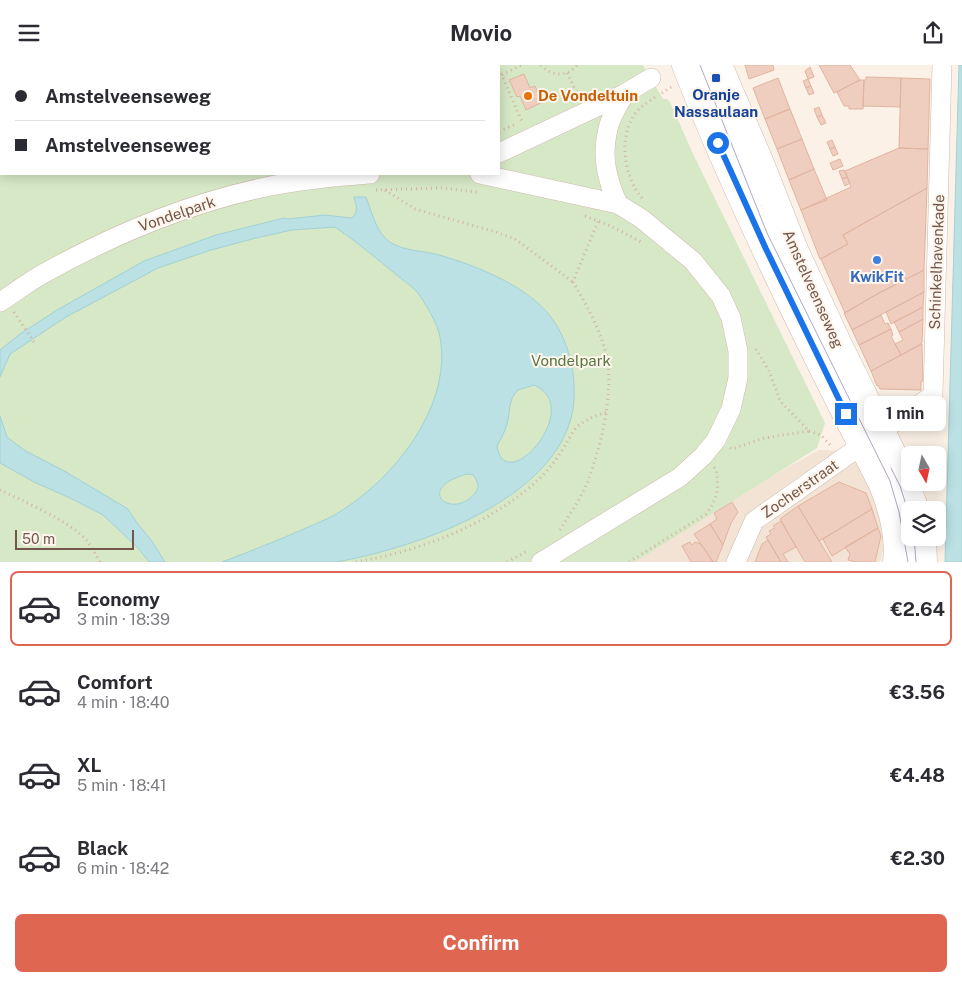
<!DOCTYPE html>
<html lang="en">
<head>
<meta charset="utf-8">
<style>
	:root { --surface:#fff; --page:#f2f2f3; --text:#2b2b33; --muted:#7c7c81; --line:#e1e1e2; --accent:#df6651 }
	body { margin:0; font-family:"Public Sans",sans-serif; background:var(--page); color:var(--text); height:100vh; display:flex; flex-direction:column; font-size:19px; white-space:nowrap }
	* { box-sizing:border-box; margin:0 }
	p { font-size:16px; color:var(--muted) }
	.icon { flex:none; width:28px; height:28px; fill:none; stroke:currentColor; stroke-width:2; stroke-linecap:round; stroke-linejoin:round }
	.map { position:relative; height:497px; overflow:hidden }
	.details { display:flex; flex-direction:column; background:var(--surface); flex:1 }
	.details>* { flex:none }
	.banner { position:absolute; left:0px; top:0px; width:500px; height:110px; box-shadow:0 2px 12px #0003; display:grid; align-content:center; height:110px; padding:0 15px; background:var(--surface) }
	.needle { width:32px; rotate:171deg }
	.controls { position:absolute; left:901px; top:381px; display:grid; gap:10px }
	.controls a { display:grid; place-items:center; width:45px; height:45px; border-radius:8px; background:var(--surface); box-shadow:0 2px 12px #0003; font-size:25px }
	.scale { position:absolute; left:15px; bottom:12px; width:119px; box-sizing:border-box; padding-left:5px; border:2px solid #73574c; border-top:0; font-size:14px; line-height:18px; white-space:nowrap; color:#73574c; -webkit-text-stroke:4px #fef6ec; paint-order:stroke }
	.end { position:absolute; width:22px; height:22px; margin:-11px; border:6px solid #1a73e8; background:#fff; box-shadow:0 0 0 2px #fff }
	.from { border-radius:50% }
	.bubble { position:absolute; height:35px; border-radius:8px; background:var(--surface); box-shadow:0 2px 12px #0003; font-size:16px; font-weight:700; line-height:35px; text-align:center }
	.banner b { display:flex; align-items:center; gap:18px; height:48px; font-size:19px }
	.banner b+b { border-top:1px solid var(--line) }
	.banner i { width:12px; height:12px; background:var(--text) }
	ul { padding:9px 0 0; list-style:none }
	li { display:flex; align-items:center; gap:15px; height:75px; margin:0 10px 8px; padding:0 5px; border:2px solid transparent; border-radius:8px }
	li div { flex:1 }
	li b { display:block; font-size:19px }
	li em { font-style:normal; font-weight:700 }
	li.on { border-color:var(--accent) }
	li>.icon { width:45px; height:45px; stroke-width:1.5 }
	.button { display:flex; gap:10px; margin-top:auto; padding:10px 15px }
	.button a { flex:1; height:58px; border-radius:8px; background:var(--accent); color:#fff; font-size:20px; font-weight:700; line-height:58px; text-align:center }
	header { display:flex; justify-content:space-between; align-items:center; height:65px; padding:0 15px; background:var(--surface); font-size:22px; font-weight:700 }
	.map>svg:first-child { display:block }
</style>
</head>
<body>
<header><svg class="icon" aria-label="menu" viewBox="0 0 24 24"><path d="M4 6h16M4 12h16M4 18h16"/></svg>Movio<svg class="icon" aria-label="share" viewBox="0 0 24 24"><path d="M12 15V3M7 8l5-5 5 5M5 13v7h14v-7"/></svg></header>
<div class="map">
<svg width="962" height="497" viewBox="0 0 962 497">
	<rect width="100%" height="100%" fill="#fbf1e6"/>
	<path fill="#f2e3d4" d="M819 385 858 386 871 410 885 479 880 497H628L727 436Z"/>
	<path fill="#d6e8c5" d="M0 0 355 1H1V109H499V1L458 0H643L663 34H667L670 37 693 89 825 358 817 383 635 497H0Z"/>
	<path fill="#bbe1e4" stroke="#a2d1d5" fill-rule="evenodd" d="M0 0H354L355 1H1L0 84Z
		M959 0H962V497H945Z
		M354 132H366C371 145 375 162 385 173 398 186 419 185 435 189 470 198 520 218 545 245 567 269 576 304 574 336 566 433 416 483 336 497 324 497 310 497 298 497 273 497 247 497 222 497 251 486 279 475 306 463 320 457 335 451 347 442 399 407 452 338 440 272 437 258 428 243 420 231 415 223 405 217 398 211 377 194 357 177 335 162L292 165 256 173 211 185 158 203 66 252 10 289 0 312V285L20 269 57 245 144 196 216 170 284 153 288 154 325 150 352 153C359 147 356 140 354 132ZM534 320C586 342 505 434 497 381 500 375 504 369 506 362 511 349 507 335 518 325ZM467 409 473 410C477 415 480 421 476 427 453 457 412 424 467 409Z
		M0 351 7 372 24 385 66 407 128 444 137 458 152 476 165 497H149L138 483 103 450 70 433 34 417 0 398Z"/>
	<path fill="#efcebf" stroke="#e1b4a0" d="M745 0H773L774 5 749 14Z
		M819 0H850L860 15 834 28Z
		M810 2 814 12 808 14 805 6Z
		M524 9 530 23 535 21 543 37 526 45 520 31 517 32 509 15Z
		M866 12 901 13 900 42 863 41 864 15H866Z
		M778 13 790 44 765 54 753 23Z
		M901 13 930 14 928 84 899 83Z
		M808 14 811 21 806 23 803 16Z
		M860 15H864L863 44H849V41H844L837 27Z
		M811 21 814 28 809 30 806 23Z
		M819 42 822 50 817 52 814 44Z
		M790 44 802 74 777 84 765 54Z
		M822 50 826 58 821 60 817 52Z
		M802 74 814 104 789 115 777 84Z
		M832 75 835 82 830 84 827 77Z
		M835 82 838 89 833 91 830 84Z
		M899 83 928 84 927 123 843 170 848 179 820 194 801 145 851 122 845 106Z
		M840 94 843 101 833 105 830 98Z
		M814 104 827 135 801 145 789 115Z
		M844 105 847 112 842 114 839 106Z
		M847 112 850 118 845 121 842 114Z
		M927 123 924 205 879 228 845 248 821 194 848 179 843 170Z
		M924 205V227L852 265 844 248 879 228Z
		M924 227 923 242 891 259 886 247Z
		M923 242V254L899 267 894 257Z
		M881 250 885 259 888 258 891 264 859 280 852 265Z
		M923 254 922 278 901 290 895 279 903 275 899 267Z
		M891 264 893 270 891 271 901 290 871 306 859 280Z
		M922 279 923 316H921V325L880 324 878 320 877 321 871 306Z
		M839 417 866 428 872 444 819 476 798 441Z
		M732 437 738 447 731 458 723 480 710 459 717 454 714 448Z
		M798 441 829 492 832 497H805L780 454Z
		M872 444 878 463 832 491 823 474Z
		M781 456 796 482 783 489 788 497H781L766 472 771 469 769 466 775 463 773 461Z
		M710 459 723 480 716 497H713L694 469Z
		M878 463 881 471 875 497H857L848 495 850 489 845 482Z
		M768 475 781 497H755L762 479Z
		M690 477 692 480 695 477 701 479 713 497H691L682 481Z"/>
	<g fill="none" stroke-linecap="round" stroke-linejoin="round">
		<g stroke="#cebbaf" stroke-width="11">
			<path id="lane" d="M703 0 758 135"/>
		</g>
		<g stroke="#cebbaf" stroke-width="20">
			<path id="street" d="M499 88 624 29 651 13
				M480 109 618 139 642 154 693 196 721 231 731 253 738 286V313L731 344 716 375 703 391 680 412 541 497
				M618 139C607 115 601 91 608 64 610 52 619 40 624 29
				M0 237C14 228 27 218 41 210 110 171 184 140 261 123 297 115 334 112 370 109
				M736 497 754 456 933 330 942 0"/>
		</g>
		<g stroke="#d1baad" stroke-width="29">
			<path id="secondary" d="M686 0C731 114 784 225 839 334 853 363 870 392 884 422 893 445 900 472 897 497
				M718 0 761 101 794 185 839 282 900 405 915 445
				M922 472 923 497"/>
		</g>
		<path stroke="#d4b2a2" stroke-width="3" stroke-dasharray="1 4" stroke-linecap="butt" d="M497 0 498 1
			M541 0C551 11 567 13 577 0
			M499 4 523 59
			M567 8 579 32
			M502 10 521 0
			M662 28 674 20
			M499 66 514 60
			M0 108 1 107
			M376 125 441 123 477 127
			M385 125 415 144 496 167 515 174 573 217
			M642 133C623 111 617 67 639 44 643 40 650 36 655 32
			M585 151 611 161 643 178
			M14 247 36 280
			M809 366 821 370 832 382
			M730 383 732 384 764 373 809 366 780 336 769 306 756 284
			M0 425C23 436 72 457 88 477 92 483 96 490 100 497
			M560 465C569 450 580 435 587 418 600 386 614 328 607 294 602 267 587 241 573 217L599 154
			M356 497C420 486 489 460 538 415 549 405 558 392 566 379 569 374 572 367 576 363 584 355 595 351 606 347
			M507 497 529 485
			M629 497 706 449C718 433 719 424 716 404L714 402"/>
		<use href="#lane" stroke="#fff" stroke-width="10"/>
		<use href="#street" stroke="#fff" stroke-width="19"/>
		<use href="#secondary" stroke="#fff" stroke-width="28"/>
		<path stroke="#b3a5c4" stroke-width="1" d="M700 0 767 168 890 416 899 447 908 497
			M891 403 900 421 910 452
			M914 472 916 497"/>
	</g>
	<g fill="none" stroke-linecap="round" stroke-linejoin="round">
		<path stroke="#1a73e8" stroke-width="6" d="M718 78 766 184 846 349"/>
	</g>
	<rect fill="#1a4fb4" stroke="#fef6ec" stroke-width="2" x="711" y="8" width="10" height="10" rx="2.5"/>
	<circle fill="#e8710a" stroke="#fef6ec" stroke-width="2" cx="528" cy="31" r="5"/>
	<circle fill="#3f7fe0" stroke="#fef6ec" stroke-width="2" cx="877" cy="195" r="5"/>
	<g text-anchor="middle" stroke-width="4" stroke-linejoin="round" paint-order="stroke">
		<g font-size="15" font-weight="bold" fill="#164399" stroke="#fef6ec">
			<text x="716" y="35">Oranje<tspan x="716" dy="17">Nassaulaan</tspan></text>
		</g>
		<g font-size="15" font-weight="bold" fill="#c56008" stroke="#fef6ec" text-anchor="start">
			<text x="538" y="36">De Vondeltuin</text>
		</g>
		<g font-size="15" fill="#73574c" stroke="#fef6ec">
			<text transform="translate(177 149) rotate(-19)" y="5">Vondelpark</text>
			<text transform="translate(937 197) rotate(-88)" y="5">Schinkelhavenkade</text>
			<text transform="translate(813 224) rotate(66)" y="5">Amstelveenseweg</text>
			<text transform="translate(800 424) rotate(-35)" y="5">Zocherstraat</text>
		</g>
		<g font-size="15" font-weight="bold" fill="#366cbe" stroke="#fef6ec">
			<text x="877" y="217">KwikFit</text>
		</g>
		<g font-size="15" fill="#577844" stroke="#fef6ec">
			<text x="571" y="301">Vondelpark</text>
		</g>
	</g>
</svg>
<div class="controls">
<a><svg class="needle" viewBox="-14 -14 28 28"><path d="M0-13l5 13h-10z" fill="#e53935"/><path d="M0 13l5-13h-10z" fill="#7c7c81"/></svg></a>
<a><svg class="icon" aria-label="layers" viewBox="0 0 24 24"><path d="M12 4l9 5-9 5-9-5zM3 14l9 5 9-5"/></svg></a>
</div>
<div class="scale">50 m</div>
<i class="end from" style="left:718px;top:78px"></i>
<i class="end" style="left:846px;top:349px"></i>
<div class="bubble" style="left:864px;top:331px;width:82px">1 min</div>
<div class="banner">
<b><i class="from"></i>Amstelveenseweg</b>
<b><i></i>Amstelveenseweg</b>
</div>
</div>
<section class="details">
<ul>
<li class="on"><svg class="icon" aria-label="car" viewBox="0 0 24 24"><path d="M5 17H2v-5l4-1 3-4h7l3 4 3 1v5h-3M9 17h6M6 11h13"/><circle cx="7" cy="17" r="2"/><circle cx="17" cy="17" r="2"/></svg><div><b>Economy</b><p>3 min · 18:39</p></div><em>€2.64</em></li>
<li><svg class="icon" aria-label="car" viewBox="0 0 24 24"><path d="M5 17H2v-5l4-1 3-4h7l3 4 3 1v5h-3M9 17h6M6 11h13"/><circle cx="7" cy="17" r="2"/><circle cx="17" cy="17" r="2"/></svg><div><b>Comfort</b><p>4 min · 18:40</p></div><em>€3.56</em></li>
<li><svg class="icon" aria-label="car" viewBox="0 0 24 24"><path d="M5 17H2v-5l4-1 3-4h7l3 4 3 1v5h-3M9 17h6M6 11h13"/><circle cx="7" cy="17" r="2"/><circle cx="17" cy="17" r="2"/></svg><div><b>XL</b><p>5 min · 18:41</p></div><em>€4.48</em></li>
<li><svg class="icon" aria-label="car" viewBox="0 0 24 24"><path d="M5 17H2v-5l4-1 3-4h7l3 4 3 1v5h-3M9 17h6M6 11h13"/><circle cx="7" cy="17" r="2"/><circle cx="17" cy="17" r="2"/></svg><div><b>Black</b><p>6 min · 18:42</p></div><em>€2.30</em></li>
</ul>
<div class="button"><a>Confirm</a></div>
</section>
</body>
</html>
